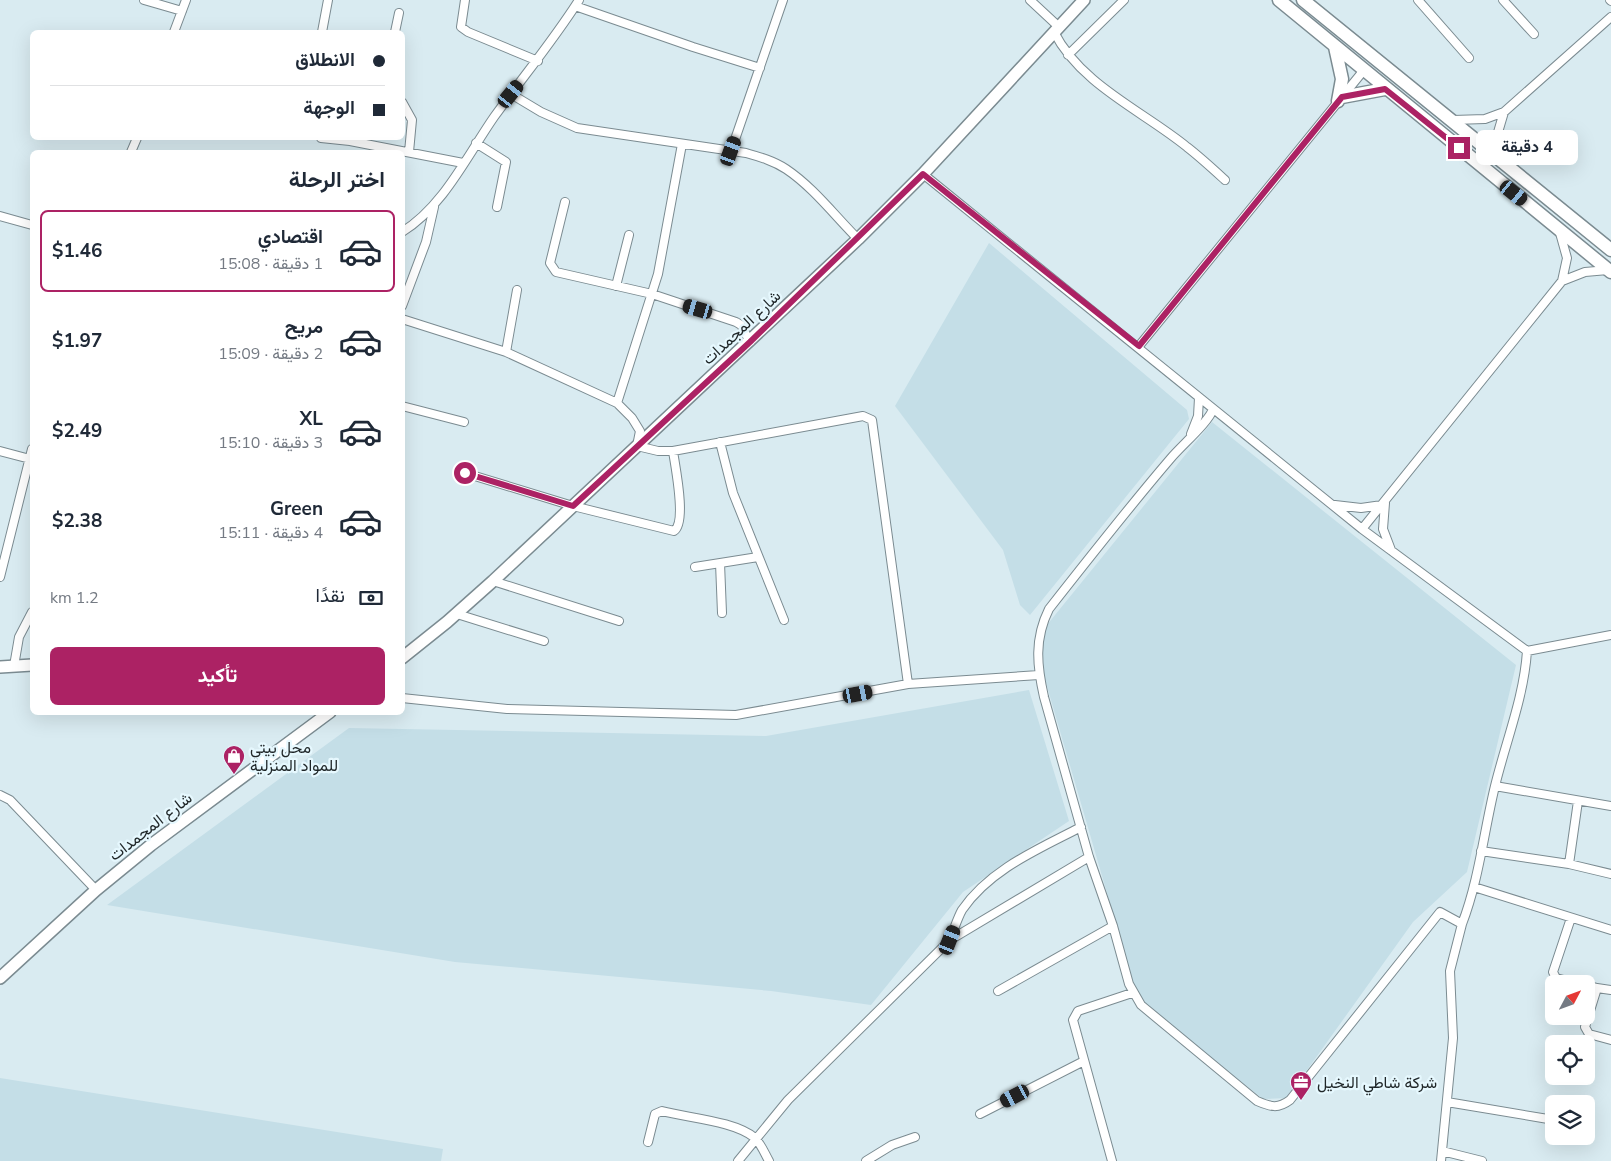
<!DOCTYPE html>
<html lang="ar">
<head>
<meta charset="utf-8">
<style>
	:root { --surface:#fff; --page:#f6f6f7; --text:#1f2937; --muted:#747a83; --line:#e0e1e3; --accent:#ac2264 }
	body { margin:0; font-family:"Nunito Sans",Vazirmatn,sans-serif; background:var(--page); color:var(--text); direction:rtl; height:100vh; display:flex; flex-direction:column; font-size:19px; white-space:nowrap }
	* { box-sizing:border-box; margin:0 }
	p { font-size:16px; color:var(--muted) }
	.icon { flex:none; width:28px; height:28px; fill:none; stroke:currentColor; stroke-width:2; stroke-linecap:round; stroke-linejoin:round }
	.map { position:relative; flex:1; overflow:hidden; direction:ltr }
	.panel { position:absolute; left:30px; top:150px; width:375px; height:565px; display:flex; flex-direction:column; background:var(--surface); border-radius:8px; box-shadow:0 5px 20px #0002; direction:rtl }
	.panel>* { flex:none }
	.hud { position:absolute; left:30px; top:30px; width:375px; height:110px; border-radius:8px; box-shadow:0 5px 20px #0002; direction:rtl; display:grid; align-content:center; height:110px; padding:0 20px; background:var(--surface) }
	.needle { width:32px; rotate:49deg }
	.fabs { position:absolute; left:1545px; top:975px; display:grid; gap:10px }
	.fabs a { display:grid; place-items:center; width:50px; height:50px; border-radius:8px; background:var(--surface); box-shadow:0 5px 20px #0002; font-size:25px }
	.end { position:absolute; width:22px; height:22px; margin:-11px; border:6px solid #ac2264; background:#fff; box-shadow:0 0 0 2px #fff }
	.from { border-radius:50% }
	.bubble { position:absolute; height:35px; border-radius:8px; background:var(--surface); box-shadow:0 5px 20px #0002; font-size:16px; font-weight:700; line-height:35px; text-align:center; direction:rtl }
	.car { position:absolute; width:15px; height:30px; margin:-15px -8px; border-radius:6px; box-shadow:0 0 4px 1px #0007; background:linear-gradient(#222 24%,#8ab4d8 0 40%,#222 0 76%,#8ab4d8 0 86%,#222 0) }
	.hud b { display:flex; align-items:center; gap:18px; height:48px; font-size:19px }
	.hud b+b { border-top:1px solid var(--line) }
	.hud i { width:12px; height:12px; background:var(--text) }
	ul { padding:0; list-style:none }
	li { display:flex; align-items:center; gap:15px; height:82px; margin:0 10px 8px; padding:0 10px; border:2px solid transparent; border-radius:8px }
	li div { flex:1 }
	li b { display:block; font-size:19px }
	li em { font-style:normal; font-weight:700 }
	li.selected { border-color:var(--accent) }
	li>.icon { width:45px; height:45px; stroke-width:1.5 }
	h2 { padding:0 20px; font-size:22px; line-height:60px }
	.pay { display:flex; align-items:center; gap:12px; height:55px; padding:0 20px; font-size:19px }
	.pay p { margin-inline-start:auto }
	.action { display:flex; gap:10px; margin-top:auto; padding:10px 20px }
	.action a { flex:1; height:58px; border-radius:8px; background:var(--accent); color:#fff; font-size:20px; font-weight:700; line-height:58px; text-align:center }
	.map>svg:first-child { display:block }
</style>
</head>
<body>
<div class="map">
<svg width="1611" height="1161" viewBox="0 0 1611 1161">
	<rect width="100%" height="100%" fill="#d9ebf1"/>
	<path fill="#c4dee7" d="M989 243 1187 410 1189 419 1030 615 1020 605 1003 550 895 406Z
		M1212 422 1516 665 1467 872 1413 922 1287 1098 1263 1099 1138 1000 1044 676 1042 631Z
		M1029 690 1069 821 963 892 871 1005 771 991 455 962 107 905 349 728 766 736Z
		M0 1078 443 1149 441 1161H0Z"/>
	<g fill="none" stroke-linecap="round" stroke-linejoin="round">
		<g stroke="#7b8b91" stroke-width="10">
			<path id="minor" d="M144 0 182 11
				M465 0 461 27 468 32 538 61
				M1030 0 1059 27
				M1418 0 1469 58
				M1503 0 1534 34
				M1610 0 1611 1
				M575 6 693 47 760 68
				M174 32 186 0
				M322 32 328 0
				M395 32 399 13
				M1054 32C1081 85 1143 111 1187 147 1200 157 1213 169 1225 180
				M1068 55 1124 0
				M511 94 541 112 577 128 746 153C760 157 774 161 786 169 813 187 835 216 858 239
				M402 102 412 120 409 152
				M1453 120 1485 119 1504 112 1611 17
				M321 138 350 141 463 163
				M476 143 506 162 497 207
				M682 144 658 274 617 403 632 418 640 431 637 446 658 451H673L863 416 872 420 908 684
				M731 151 783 0
				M131 152 137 138
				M1495 156 1496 139 1504 112
				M923 174 1362 529 1527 651
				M565 202 550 263 556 272 652 294 736 322 741 325 750 342
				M0 216 32 225
				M402 232C443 207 467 156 494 117 522 78 553 41 579 0
				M1562 281 1585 272 1608 270
				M616 286 629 235
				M517 290 506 352 617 403
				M402 306 426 242 434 207
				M402 319 506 352
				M1139 346 1364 70
				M402 406 464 422
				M1213 409C1209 422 1182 445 1171 458 1129 507 1089 558 1049 609 1034 639 1037 666 1044 697L1089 857 1113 926 1129 984 1141 1005 1257 1101C1271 1107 1278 1109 1290 1100L1440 912 1462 924C1479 880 1484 831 1495 786 1506 741 1524 697 1527 651
				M1191 434 1198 416 1199 398
				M720 442 733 493 784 620
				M0 451 30 459
				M465 473 573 506 674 531C687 522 675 466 673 451
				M1385 503 1383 529 1391 550
				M1335 505 1361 508 1382 505
				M1362 529 1562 281 1567 258 1560 233
				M720 563 722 613
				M695 567 758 557
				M0 577 32 449
				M493 581 619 621
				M457 614 544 641
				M1527 651 1611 635
				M14 666 19 637 32 612
				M402 698 507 709 736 715 908 684 1039 675
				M1495 786 1611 806
				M0 795 10 800 96 890
				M1481 851 1569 864 1611 874
				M1569 864 1578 801
				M1474 887 1611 930
				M1571 918 1553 972 1556 978 1579 984
				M950 939C954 930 957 919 962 910 990 869 1039 849 1081 827
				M1586 985 1597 988
				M1611 990 1597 988 1585 1027 1589 1034 1611 1040
				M998 991 1113 926
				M1447 1102 1554 1120
				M980 1114 1084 1061
				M648 1142 655 1114 662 1111C688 1118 735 1121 755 1138 761 1144 765 1154 769 1161
				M1442 1151 1482 1161
				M738 1161 788 1100 950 940 1089 857
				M866 1161 892 1145 915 1137
				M1112 1161 1073 1020 1078 1011 1132 993
				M1441 1161 1453 1038 1450 971 1462 924"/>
		</g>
		<g stroke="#7b8b91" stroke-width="14">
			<path id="secondary" d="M402 658 447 622 493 581 858 239 923 174 1084 0
				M0 667 32 665
				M0 978 96 890 151 845 330 712"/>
		</g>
		<g stroke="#7b8b91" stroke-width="15">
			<path id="primary" d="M1279 0 1611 272
				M1303 0 1611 250
				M1335 47 1342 79 1338 101
				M1342 97 1385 89"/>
		</g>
		<use href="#minor" stroke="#fff" stroke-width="8"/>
		<use href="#secondary" stroke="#fff" stroke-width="11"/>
		<use href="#primary" stroke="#fff" stroke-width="12"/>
	</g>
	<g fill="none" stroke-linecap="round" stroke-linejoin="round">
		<path stroke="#ac2264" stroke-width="6" d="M465 473 573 506 750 342 923 174 1139 346 1342 97 1385 89 1459 148"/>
	</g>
	<defs>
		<g id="shop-pin" transform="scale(1.125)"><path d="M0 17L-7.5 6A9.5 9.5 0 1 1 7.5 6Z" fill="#ac2264" stroke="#e6f8fe"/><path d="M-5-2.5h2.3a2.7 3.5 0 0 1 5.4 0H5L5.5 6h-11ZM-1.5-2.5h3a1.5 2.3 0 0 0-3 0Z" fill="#fff"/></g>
		<g id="office-pin" transform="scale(1.125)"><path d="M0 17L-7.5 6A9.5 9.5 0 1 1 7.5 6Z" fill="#ac2264" stroke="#e6f8fe"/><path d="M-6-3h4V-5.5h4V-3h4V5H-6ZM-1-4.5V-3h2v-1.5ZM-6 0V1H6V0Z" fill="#fff"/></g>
	</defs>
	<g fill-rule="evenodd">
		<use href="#shop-pin" x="234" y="756"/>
		<use href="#office-pin" x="1301" y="1082"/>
	</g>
	<g text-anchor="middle" stroke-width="4.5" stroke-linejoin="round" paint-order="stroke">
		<g font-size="16" fill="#1f2628" stroke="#e6f8fe">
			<text transform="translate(741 327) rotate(-43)" y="6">شارع المجمدات</text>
			<text transform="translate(150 826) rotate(-38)" y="6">شارع المجمدات</text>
		</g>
		<g font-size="16" fill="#1f2628" stroke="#e6f8fe" text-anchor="start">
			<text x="250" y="753">محل بيتي<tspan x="250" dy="18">للمواد المنزلية</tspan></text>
			<text x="1317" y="1088">شركة شاطي النخيل</text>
		</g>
	</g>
</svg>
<div class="fabs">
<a><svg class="needle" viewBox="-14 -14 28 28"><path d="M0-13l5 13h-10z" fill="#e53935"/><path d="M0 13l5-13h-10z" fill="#747a83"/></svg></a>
<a><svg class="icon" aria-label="locate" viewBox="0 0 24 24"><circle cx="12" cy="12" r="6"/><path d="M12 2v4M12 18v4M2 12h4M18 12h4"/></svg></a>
<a><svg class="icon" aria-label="layers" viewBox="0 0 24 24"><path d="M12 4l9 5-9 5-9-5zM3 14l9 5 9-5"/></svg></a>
</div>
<i class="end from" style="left:465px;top:473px"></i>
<i class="end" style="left:1459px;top:148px"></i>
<div class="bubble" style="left:1476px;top:130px;width:102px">4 دقيقة</div>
<i class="car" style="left:511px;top:94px;rotate:39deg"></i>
<i class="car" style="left:731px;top:151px;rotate:20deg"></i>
<i class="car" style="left:1514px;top:193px;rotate:129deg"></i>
<i class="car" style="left:698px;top:309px;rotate:286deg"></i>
<i class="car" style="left:858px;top:694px;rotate:79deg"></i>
<i class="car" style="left:950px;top:940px;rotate:22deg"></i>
<i class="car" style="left:1015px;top:1096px;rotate:243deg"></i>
<div class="hud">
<b><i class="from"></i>الانطلاق</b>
<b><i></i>الوجهة</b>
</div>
<section class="panel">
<h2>اختر الرحلة</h2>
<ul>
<li class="selected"><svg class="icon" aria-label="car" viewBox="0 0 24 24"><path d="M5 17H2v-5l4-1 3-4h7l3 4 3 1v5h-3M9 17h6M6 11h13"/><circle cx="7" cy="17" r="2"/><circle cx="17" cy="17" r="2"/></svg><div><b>اقتصادي</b><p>1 دقيقة · 15:08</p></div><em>$1.46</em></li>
<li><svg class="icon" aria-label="car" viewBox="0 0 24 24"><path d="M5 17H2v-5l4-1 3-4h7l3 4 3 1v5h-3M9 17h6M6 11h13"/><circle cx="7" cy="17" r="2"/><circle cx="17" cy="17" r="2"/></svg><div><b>مريح</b><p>2 دقيقة · 15:09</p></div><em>$1.97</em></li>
<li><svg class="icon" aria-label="car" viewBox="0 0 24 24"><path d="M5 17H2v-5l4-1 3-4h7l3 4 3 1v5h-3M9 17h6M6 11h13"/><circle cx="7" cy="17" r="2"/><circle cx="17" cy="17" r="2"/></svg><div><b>XL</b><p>3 دقيقة · 15:10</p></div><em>$2.49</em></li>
<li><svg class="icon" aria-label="car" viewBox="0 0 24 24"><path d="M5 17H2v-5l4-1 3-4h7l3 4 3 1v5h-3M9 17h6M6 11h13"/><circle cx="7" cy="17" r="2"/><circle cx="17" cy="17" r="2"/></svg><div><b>Green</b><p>4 دقيقة · 15:11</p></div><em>$2.38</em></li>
</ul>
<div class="pay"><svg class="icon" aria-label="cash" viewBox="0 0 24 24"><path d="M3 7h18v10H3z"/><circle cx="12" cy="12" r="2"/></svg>نقدًا<p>1.2 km</p></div>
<div class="action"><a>تأكيد</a></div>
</section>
</div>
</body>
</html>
